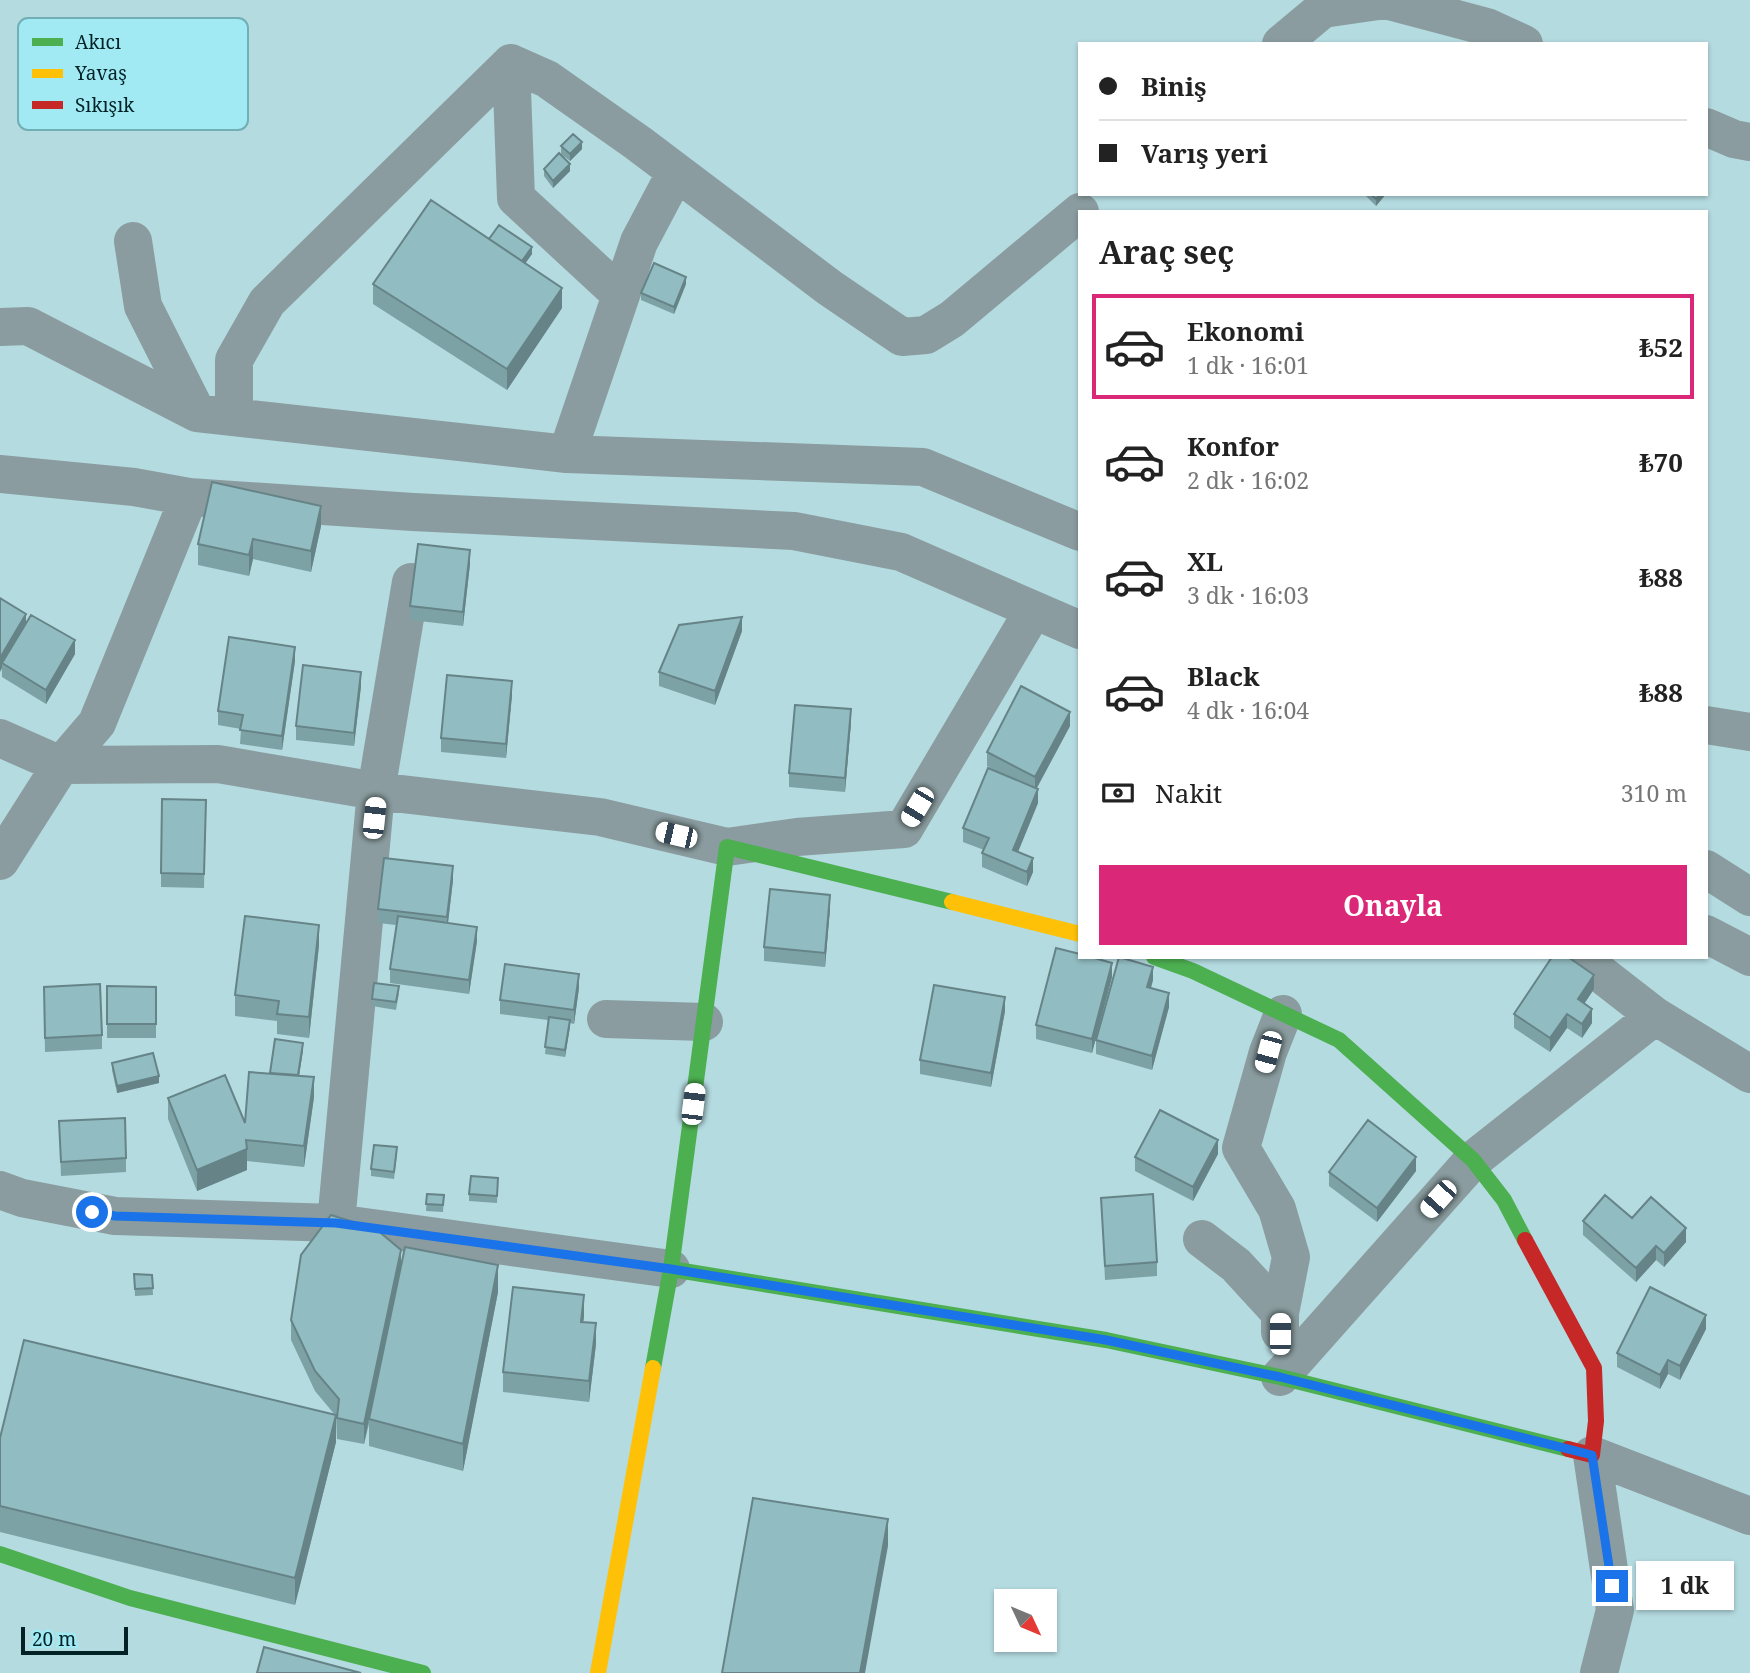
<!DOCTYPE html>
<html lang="tr">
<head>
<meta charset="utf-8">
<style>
	:root { --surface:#fff; --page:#f6f6f6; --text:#222; --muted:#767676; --line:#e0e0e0; --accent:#db2777 }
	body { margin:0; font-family:"Noto Serif",serif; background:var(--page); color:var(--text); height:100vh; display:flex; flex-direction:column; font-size:26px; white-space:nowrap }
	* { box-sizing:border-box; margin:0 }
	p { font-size:23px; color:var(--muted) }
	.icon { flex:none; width:38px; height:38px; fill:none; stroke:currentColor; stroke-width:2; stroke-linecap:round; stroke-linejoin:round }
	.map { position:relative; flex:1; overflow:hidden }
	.sheet { position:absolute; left:1078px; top:210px; width:630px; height:749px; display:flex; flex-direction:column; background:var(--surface); border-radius:0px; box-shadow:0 2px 5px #0004 }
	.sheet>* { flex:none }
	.hud { position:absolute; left:1078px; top:42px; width:630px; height:154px; border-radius:0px; box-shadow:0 2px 5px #0004; display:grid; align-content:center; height:154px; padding:0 21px; background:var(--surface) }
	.needle { width:46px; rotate:134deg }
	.buttons { position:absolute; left:994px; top:1589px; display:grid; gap:14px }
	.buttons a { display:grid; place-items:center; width:63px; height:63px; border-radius:0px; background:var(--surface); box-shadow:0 2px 5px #0004; font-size:35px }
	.scale { position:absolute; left:21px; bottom:18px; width:107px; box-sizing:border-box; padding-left:7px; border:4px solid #032226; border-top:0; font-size:19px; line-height:24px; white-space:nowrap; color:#032226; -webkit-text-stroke:5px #a1eaf3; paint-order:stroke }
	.end { position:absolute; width:32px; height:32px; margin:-16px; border:9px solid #1a73e8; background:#fff; box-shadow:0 0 0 4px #fff }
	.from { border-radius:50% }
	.bubble { position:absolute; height:49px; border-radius:0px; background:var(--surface); box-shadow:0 2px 5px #0004; font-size:23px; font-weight:700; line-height:49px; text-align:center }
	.car { position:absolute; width:21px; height:42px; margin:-21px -10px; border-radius:9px; box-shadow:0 0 5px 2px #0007; background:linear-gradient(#fff 24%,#345 0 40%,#fff 0 76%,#345 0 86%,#fff 0) }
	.hud b { display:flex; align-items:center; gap:24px; height:66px; font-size:26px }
	.hud b+b { border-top:2px solid var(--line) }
	.hud i { width:18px; height:18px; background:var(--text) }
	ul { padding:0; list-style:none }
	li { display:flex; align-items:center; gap:21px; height:105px; margin:0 14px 10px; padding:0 7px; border:4px solid transparent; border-radius:0px }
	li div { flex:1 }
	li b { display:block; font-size:26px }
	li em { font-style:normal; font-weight:700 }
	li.active { border-color:var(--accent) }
	li>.icon { width:63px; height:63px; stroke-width:1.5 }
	h2 { padding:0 21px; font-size:32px; line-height:84px }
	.pay { display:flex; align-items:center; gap:18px; height:77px; padding:0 21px; font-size:26px }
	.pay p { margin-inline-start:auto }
	.button { display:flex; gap:14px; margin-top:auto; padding:14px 21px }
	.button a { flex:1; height:80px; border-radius:0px; background:var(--accent); color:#fff; font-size:28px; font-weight:700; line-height:80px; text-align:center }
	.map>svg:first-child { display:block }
</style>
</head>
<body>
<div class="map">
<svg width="1750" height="1673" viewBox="0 0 1750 1673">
	<rect width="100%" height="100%" fill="#b4dbe0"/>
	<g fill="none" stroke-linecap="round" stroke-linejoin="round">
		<path stroke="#8a9c9f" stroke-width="38" d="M1281 44 1323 9 1385 0 1487 27 1524 44
			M511 63 547 79 638 143 830 288 902 337 926 335 952 319 1080 212
			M511 63 516 198 621 295
			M1706 127 1734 139 1750 142
			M133 241 143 306 197 413
			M0 327 28 326 197 413 567 454 923 467 1080 532
			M234 417V360L267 302 511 63
			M567 454 639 242 676 172
			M0 474 134 487 189 497 413 512 794 531 901 552 1080 630
			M1706 725 1750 732
			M0 738 61 765 218 764 376 791 600 817 727 847 797 837 904 829 1033 611
			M0 861 61 765 97 723 189 497
			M1706 869 1750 897
			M1706 934 1750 957
			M1655 1016 1750 1074
			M606 1019 704 1022
			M0 1190 22 1198 115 1216 336 1223 671 1269
			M336 1223 376 791 411 582
			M1202 1239 1236 1265 1280 1313V1332
			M1280 1313 1291 1257 1277 1209 1241 1148 1268 1052 1283 1014
			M1280 1377 1473 1160 1655 1016 1579 957
			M1592 1455 1615 1610 1599 1673
			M1592 1455 1750 1516"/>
		<path stroke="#4caf50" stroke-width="16" d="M1154 957 1193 971 1339 1040 1473 1160 1504 1200 1525 1240
			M671 1269 1106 1340 1280 1377 1568 1449
			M653 1368 671 1269 727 847 952 902
			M0 1554 130 1598 423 1673"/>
		<path stroke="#ffc107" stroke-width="16" d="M952 902 1080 934
			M598 1673 653 1368"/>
		<path stroke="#c62828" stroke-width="16" d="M1525 1240 1594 1368 1596 1421 1592 1455 1568 1449"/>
	</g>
	<path fill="#7da2a6" d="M561 146 582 149 570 161 561 154Z
		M544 169 570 171 553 188 544 176Z
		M1364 194H1386L1376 206Z
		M489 239 532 254 525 263 562 308 507 390 373 304V284Z
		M686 284 674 314 641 300V293Z
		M321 526 311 572 253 559 249 576 198 565V544Z
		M470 564 463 626 410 620V606Z
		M0 598 26 623 75 654 46 704 2 677Z
		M742 631 715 705 659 686V672Z
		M295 661 282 750 240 744 241 729 218 725V711Z
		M361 686 354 746 296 740V726Z
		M512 695 506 758 441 752V738Z
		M851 723 845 792 789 787V773Z
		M1070 726 1037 788 1038 803 1018 852 1033 872 1027 886 982 867V853L984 850 963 842V828L1000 773 987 766V752Z
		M206 800 204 888 161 887V873Z
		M453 880 448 923 477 941 469 994 390 983V969L396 925 378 923V909Z
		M830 909 825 967 764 961V947Z
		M319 945 309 1038 277 1034V1021L235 1016V995Z
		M1112 977 1092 1053 1036 1039V1025Z
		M1153 980 1151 988 1169 1007 1152 1070 1096 1054V1040Z
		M107 986 156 987V1038H107Z
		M579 988 574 1024 570 1023 565 1057 545 1054 548 1020 500 1014V1000Z
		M1594 989 1584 1004 1592 1023 1582 1038 1567 1028 1550 1052 1514 1028V1014Z
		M399 993 396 1010 372 1006V999Z
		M44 1001 102 1035V1049L45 1052Z
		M1005 1011 991 1087 920 1074V1060Z
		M303 1050 299 1076 314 1097 304 1167 247 1161V1170L197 1191 168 1119V1098L245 1123 270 1073Z
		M112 1063 159 1083 117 1093 112 1070Z
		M59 1121 126 1158V1172L61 1176Z
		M397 1154 394 1179 371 1176V1169Z
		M1218 1154 1193 1201 1135 1171V1157Z
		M1416 1171 1377 1222 1329 1186V1172Z
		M498 1178 497 1203 469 1201V1194Z
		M427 1194 444 1195 443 1212 426 1211Z
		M1101 1198 1157 1262V1276L1105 1280Z
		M1632 1218 1686 1242 1664 1267 1656 1260 1636 1282 1583 1235V1221Z
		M401 1267 498 1292 463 1471 369 1446V1424L364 1444 337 1439 336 1416V1442L295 1605 0 1532V1438L335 1415 315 1391 291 1340V1320Z
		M134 1274 152 1275 153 1295 135 1296Z
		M584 1316 583 1322 596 1344 589 1402 503 1392V1372Z
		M1706 1329 1680 1380 1668 1374 1660 1389 1617 1367V1353Z"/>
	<path fill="#668487" d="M582 142V149L570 161V154Z
		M570 164V171L553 188V181Z
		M1380 194H1386L1376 206V199Z
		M532 247V254L520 271V264Z
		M686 277V284L674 314V307Z
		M562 288V308L507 390V369Z
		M321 506V526L311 572V551Z
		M253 539V559L249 576V555Z
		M470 550V564L463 626V612Z
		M26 614V628L2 663V668L0 672V658Z
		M742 617V631L715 705V691Z
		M75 640V654L46 704V690Z
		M295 647V661L282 750V736Z
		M361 672V686L354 746V733Z
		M512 681V695L506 758V744Z
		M851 709V723L845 792V778Z
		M1070 712V726L1035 791V777Z
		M1038 789V803L1013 864V850Z
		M1033 858V872L1027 886V872Z
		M453 866V880L447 931V917Z
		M830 895V909L825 967V953Z
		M319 925V945L309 1038V1017Z
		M477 927V941L469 994V980Z
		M1112 963V977L1092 1053V1039Z
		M1153 967V980L1147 1001V987Z
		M579 974V988L574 1024V1010Z
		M1594 975V989L1578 1013V999Z
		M1169 993V1007L1152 1070V1056Z
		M1005 997V1011L991 1087V1073Z
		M1592 1009V1023L1582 1038V1024Z
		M1567 1014V1028L1550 1052V1038Z
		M570 1020V1027L565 1057V1050Z
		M303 1043V1050L297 1089V1082Z
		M159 1076V1083L117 1093V1086Z
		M314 1077V1097L304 1167V1146Z
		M1218 1140V1154L1193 1201V1187Z
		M247 1149V1170L197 1191V1170Z
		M1416 1157V1171L1377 1222V1208Z
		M1686 1228V1242L1664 1267V1253Z
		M1656 1246V1260L1636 1282V1268Z
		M401 1250V1271L369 1419 364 1444V1424Z
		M498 1265V1292L463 1471V1444Z
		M584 1295V1316L581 1342V1322Z
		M1706 1315V1329L1680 1380V1366Z
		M596 1323V1344L589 1402V1381Z
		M1668 1360V1374L1660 1389V1375Z
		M336 1415V1442L295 1605V1578Z
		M888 1519V1546L865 1673H860Z"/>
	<path fill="#91bcc1" stroke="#668487" stroke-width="2" d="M573 134 582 142 570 154 561 146Z
		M559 153 570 164 553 181 544 169Z
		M1371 194H1380L1376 199Z
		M431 200 562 288 507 369 373 284Z
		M499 225 532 247 522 261 489 239Z
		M654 263 686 277 674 307 641 293Z
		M212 482 321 506 311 551 253 539 249 555 198 544Z
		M418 544 470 550 463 612 410 606Z
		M0 598 26 614 0 658Z
		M31 615 75 640 46 690 2 663Z
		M742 617 715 691 659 672 679 625Z
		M229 637 295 647 282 736 240 730 243 715 218 711Z
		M303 665 361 672 354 733 296 726Z
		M447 675 512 681 506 744 441 738Z
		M1021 686 1070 712 1035 777 987 752Z
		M795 705 851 709 845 778 789 773Z
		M988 768 1038 789 1013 850 1033 858 1027 872 982 853 989 838 963 828Z
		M162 799 206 800 204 874 161 873Z
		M384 858 453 866 447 917 378 909Z
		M770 889 830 895 825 953 764 947Z
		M245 916 319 925 309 1017 277 1014 279 1001 235 995Z
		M398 916 477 927 469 980 390 969Z
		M1056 948 1080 954V957H1091L1112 963 1092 1039 1036 1025Z
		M1119 957 1153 967 1147 987 1169 993 1152 1056 1096 1040Z
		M1552 957H1568L1594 975 1578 999 1592 1009 1582 1024 1567 1014 1550 1038 1514 1014Z
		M505 964 579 974 574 1010 500 1000Z
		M374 983 399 986 396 1002 372 999Z
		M100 984 102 1035 45 1038 44 987Z
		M934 985 1005 997 991 1073 920 1060Z
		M107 986 156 987V1024H107Z
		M549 1017 570 1020 565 1050 545 1047Z
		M275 1039 303 1043 298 1075 270 1073Z
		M153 1053 159 1076 117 1086 112 1063Z
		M249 1072 314 1077 304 1146 246 1140 247 1149 197 1170 168 1098 225 1075 245 1123Z
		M1160 1110 1218 1140 1193 1187 1135 1157Z
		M125 1118 126 1158 61 1162 59 1121Z
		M1368 1120 1416 1157 1377 1208 1329 1172Z
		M374 1145 397 1147 394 1172 371 1169Z
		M471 1176 498 1178 497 1196 469 1194Z
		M427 1194 444 1195 443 1205 426 1204Z
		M1153 1194 1157 1262 1105 1266 1101 1198Z
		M1605 1195 1632 1218 1651 1197 1686 1228 1664 1253 1656 1246 1636 1268 1583 1221Z
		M331 1215 376 1229 401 1250 364 1424 337 1418 339 1399 315 1371 291 1320 301 1255Z
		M405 1247 498 1265 463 1444 369 1419Z
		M134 1274 152 1275 153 1288 135 1289Z
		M513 1287 584 1295 581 1322 596 1323 589 1381 503 1372Z
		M1650 1287 1706 1315 1680 1366 1668 1360 1660 1375 1617 1353Z
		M24 1340 336 1415 295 1578 0 1506V1438Z
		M753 1498 888 1519 860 1673H722Z
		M264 1647 361 1673H257Z"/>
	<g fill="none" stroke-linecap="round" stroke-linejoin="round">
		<path stroke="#1a73e8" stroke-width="9" d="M92 1212 115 1216 336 1223 671 1269 1106 1340 1280 1377 1592 1455 1612 1586"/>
	</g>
	<rect x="18" y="18" width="230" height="112" rx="10" fill="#a1eaf3" stroke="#72aeb6" stroke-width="2"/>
	<rect x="32" y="38" width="31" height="8" fill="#4caf50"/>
	<rect x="32" y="69" width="31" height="9" fill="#ffc107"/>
	<rect x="32" y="101" width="31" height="8" fill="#c62828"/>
	<g font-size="19" fill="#032226">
		<text x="75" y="49">Akıcı</text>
		<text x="75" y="80">Yavaş</text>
		<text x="75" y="112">Sıkışık</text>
	</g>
</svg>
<div class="buttons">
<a><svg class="needle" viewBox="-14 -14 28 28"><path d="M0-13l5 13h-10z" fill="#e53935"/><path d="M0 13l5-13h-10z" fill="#767676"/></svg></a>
</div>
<div class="scale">20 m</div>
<i class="end from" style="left:92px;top:1212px"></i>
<i class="end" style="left:1612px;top:1586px"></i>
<div class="bubble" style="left:1636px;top:1561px;width:98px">1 dk</div>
<i class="car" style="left:917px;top:807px;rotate:211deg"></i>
<i class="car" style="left:374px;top:818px;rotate:6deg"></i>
<i class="car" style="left:676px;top:835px;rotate:283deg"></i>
<i class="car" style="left:1268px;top:1052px;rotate:195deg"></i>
<i class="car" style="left:693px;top:1104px;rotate:7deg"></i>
<i class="car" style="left:1438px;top:1199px;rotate:222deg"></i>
<i class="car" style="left:1280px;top:1334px;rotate:0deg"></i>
<div class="hud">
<b><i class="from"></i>Biniş</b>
<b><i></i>Varış yeri</b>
</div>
<section class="sheet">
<h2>Araç seç</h2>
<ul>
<li class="active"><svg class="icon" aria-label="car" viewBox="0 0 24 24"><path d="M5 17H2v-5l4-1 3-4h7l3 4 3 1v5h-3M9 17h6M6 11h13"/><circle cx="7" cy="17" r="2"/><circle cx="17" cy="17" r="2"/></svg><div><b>Ekonomi</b><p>1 dk · 16:01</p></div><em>₺52</em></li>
<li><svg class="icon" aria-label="car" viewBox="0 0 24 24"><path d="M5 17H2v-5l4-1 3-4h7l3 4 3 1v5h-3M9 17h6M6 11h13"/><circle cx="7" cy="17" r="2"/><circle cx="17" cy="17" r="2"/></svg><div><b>Konfor</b><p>2 dk · 16:02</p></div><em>₺70</em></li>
<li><svg class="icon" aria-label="car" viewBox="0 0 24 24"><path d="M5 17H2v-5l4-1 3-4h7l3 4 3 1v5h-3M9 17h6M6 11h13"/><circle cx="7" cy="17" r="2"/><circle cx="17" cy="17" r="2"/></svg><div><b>XL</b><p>3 dk · 16:03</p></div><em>₺88</em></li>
<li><svg class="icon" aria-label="car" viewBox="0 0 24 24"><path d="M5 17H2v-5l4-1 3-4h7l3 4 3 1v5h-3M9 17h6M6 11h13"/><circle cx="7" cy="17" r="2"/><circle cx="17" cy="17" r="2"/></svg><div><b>Black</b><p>4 dk · 16:04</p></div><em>₺88</em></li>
</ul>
<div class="pay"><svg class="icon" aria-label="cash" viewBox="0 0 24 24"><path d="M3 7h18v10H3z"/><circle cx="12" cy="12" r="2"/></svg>Nakit<p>310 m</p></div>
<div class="button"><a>Onayla</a></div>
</section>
</div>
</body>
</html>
